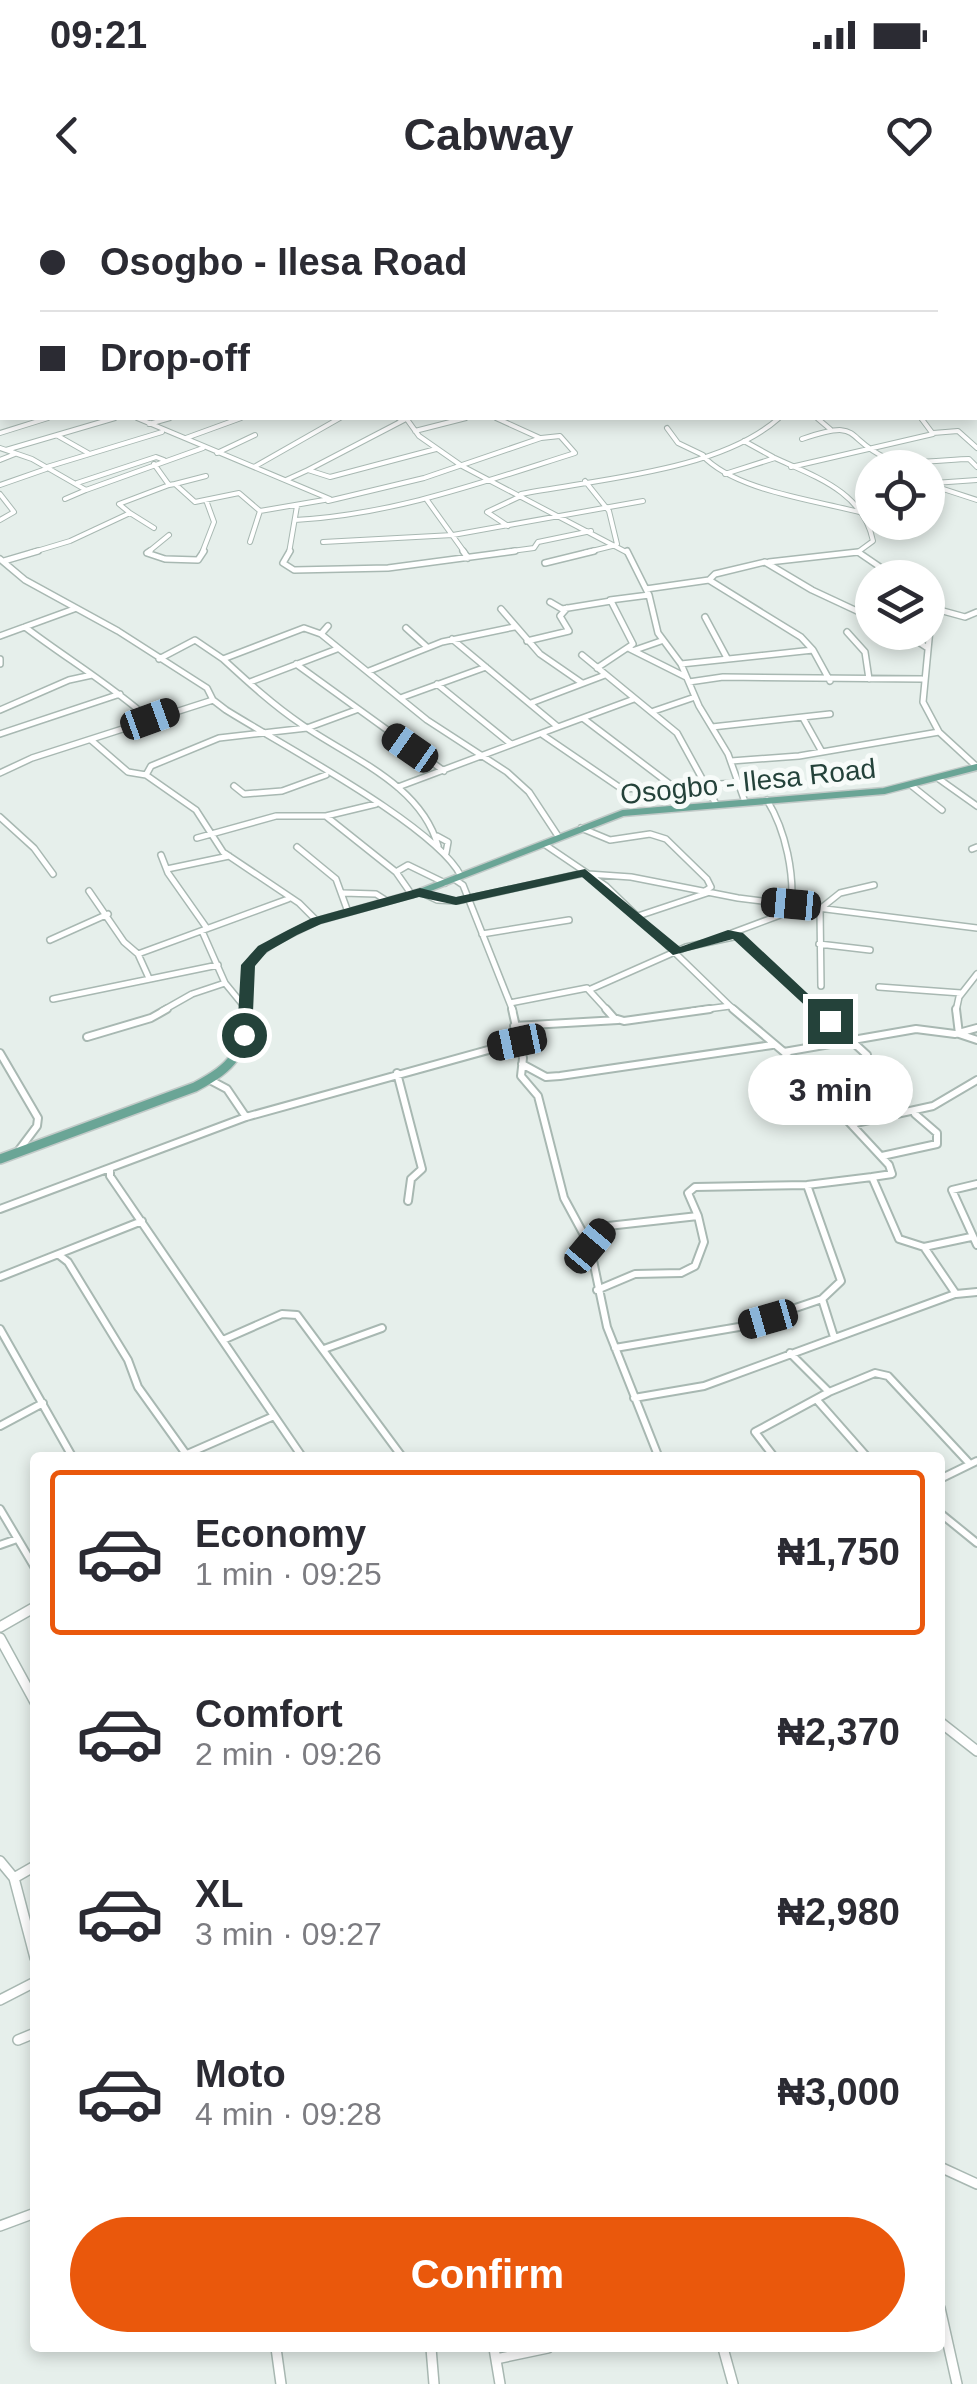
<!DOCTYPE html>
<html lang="en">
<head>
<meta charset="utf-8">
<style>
	:root { --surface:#fff; --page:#f2f2f3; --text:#2b2b33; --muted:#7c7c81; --line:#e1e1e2; --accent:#ea580c }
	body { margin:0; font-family:Helvetica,sans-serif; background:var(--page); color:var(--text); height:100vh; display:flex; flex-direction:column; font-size:38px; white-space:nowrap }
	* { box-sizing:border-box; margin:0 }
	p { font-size:32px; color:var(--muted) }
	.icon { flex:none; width:55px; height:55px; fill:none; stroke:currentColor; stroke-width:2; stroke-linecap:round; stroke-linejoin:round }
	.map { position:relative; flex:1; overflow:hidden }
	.details { position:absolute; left:30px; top:1252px; width:915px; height:900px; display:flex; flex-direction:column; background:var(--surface); border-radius:10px; box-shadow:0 5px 15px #0003 }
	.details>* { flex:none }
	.banner { position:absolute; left:0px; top:0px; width:978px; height:220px; box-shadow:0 5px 15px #0003; display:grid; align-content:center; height:220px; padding:0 40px; background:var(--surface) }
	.controls { position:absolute; left:855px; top:250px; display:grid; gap:20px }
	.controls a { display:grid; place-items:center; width:90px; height:90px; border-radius:50%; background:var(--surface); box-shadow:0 5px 15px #0003; font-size:50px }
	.end { position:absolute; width:45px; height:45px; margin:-22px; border:12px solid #24423a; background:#fff; box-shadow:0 0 0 5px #fff }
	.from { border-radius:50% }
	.bubble { position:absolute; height:70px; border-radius:35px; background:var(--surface); box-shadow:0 5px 15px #0003; font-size:32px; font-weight:700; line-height:70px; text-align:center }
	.car { position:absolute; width:30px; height:60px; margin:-30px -15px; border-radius:12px; box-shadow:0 0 8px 2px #0007; background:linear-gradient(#222 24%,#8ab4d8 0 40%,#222 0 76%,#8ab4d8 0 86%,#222 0) }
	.banner b { display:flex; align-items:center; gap:35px; height:95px; font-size:38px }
	.banner b+b { border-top:2px solid var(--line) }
	.banner i { width:25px; height:25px; background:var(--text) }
	ul { padding:18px 0 0; list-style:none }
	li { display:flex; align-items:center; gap:30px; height:165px; margin:0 20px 15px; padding:0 20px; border:5px solid transparent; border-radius:10px }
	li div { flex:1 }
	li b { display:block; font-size:38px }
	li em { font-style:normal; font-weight:700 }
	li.current { border-color:var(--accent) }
	li>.icon { width:90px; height:90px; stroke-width:1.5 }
	.primary-button { display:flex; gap:20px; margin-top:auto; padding:20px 40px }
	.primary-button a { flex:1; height:115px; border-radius:60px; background:var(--accent); color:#fff; font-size:40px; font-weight:700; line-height:115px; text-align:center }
	.status { display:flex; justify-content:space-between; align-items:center; height:70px; padding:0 50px; background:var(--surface); direction:ltr }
	.status svg { height:28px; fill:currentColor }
	header { display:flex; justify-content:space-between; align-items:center; height:130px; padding:0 40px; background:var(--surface); font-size:45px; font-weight:700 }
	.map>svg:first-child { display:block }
</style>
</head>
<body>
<div class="status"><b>09:21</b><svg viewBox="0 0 49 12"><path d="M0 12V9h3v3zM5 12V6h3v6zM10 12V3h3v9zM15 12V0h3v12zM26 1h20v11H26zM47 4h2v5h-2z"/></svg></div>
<header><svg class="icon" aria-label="back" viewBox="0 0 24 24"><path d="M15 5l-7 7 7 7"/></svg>Cabway<svg class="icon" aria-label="heart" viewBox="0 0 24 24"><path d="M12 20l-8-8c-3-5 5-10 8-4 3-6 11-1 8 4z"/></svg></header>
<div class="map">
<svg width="977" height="2184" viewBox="0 0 977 2184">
	<rect width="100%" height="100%" fill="#e6efeb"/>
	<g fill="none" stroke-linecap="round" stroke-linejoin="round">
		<g stroke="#a8b8b2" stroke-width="6">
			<path id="street-far3" d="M171 0 177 2
				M589 0 606 2
				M20 2 24 0
				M70 2 110 0
				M183 2 189 0
				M368 2H377
				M438 2 444 0
				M510 2 516 0
				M814 2 849 0
				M137 218 330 299 260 311 250 342
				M406 218 419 236 462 266 628 353
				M496 218 540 238
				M817 218 830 229
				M149 224 170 218
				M667 228 678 243 703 255
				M415 231 466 218
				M0 233 48 218
				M933 233 958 231 977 248
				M58 236 88 253
				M186 238 241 218
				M802 239C864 218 842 238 888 259 902 266 951 259 969 259L977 267
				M744 241 773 257
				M0 248 32 259 86 290 65 299
				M6 250 115 218
				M217 253 255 235
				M702 255C735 291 815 300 863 313L872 304
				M0 260 15 254
				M154 264 169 285
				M47 267 162 232
				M254 267 340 218
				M791 267 933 234 921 218
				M308 270 404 220 398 218
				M725 274 775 258C816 277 863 292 873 341L858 352
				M286 280 308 270 330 277 436 249
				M585 281 609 311 617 344
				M77 283 156 257 164 260
				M934 283 977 280
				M175 284 206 276
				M928 284 977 300
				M0 285 46 269
				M86 290 203 248
				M0 294 14 312 0 320
				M521 294C598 279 720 271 779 218
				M427 300 465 353
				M130 313 154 328
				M295 320C392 315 483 282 575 253L560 236 541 238 424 278 328 301
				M508 326 487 312 521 296
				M323 342 453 335 643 301
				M30 353 70 341 130 313 119 304 169 285 175 284 195 302 239 293 260 311
				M147 353 169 335
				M202 353 214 322 206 300
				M289 353 297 306
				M497 353 534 348 538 342 591 331
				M584 353 616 345
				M848 353H860"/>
		</g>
		<g stroke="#a8b8b2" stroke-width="8">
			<path id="street-far2" d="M150 351 147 353 165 359 198 360 204 351
				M290 351 283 363 294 370 388 368 515 351
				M463 351 468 358
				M627 351 649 395 658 433 681 464 699 506 728 554 745 602
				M0 359 25 380 118 431 207 488 213 500 226 510C280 544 436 626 461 676
				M4 361 38 351
				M769 362 858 352 896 378
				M545 363 594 351
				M646 389 709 380 715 374 765 362 812 390 872 418
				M610 400 649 395
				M928 400 932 408 923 502 939 532 977 567
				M550 402 562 409 611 401 633 444 597 468
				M932 408 965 417 977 412
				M501 409 540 454 582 483
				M705 417 727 458
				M328 426 321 434 427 520 507 572 529 592 558 636
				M25 427C67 459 110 484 149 519
				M406 428 427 447
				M847 432 865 452 869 479
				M903 432 926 447
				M0 436 74 409
				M527 441 569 431 560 416 567 408
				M630 449 686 477
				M635 450 661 441
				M813 450 830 481
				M582 455 677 533 716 604
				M0 459V464
				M159 459 195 440 223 459 304 428 321 434
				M223 459C248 482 273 505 301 524 350 558 421 584 438 646
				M296 464 444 571
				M681 464 813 450 801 437 709 380
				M369 471 442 442 514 427
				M250 482 337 449
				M689 482 723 477 922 479
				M437 484 511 544
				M403 497 486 467
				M531 503 605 475
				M0 510 69 480 92 475
				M654 511 695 497
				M803 518 822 552
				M584 519 671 585
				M558 527 634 499
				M712 527 830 514
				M0 534 120 494
				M543 535 622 589 739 583
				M91 540 128 572 146 575 196 610 223 652 299 703 317 721
				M731 561 799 556 939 532
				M0 573 32 558 213 500
				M146 575 151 566 219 538 307 528 356 510
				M939 579 977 606
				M234 586 244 594 282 591 326 575
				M912 586 942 610
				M398 587 558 527 452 439
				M0 617 34 648 53 674
				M327 617 396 672 412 695
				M581 628 610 640 650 634 666 639 707 679 711 687 705 691
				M437 636 448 642 446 653
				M197 638 276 616H326L376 604
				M544 644 606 686 730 806
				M297 647 336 679 348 712
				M972 649 977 647
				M161 655 168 673 206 727
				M167 669 229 656
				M396 672 408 665 445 683
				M588 674 631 677 738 698 977 728
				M454 679 463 685 513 811
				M89 691 124 742 138 754 288 699
				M420 692 437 700 457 701 584 673
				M343 693 376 694 387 701
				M638 716 707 693
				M202 731 225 783 243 805
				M732 733 791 711C795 675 786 631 767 600
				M482 734 569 720
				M50 740 108 714
				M819 744 870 750
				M138 754 148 776
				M821 786 820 709 840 693 874 685
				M879 787 961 793
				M591 789 686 747 738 736 820 811
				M53 799 218 765
				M510 803 587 788 608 811
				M162 811 192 794 225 783
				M692 811 730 806 736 811
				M956 811 959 797 977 774"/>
		</g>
		<g stroke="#a8b8b2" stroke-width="10">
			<path id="street-far1" d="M512 809 523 858 521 876 538 896 564 998 590 1046 607 1127 659 1258
				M606 809 614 818 624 821 710 809
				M733 809 784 852 916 829 955 834 977 828
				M817 809 867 855
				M956 809 959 834 977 840
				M514 826 618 820
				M227 836 243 818
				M87 837 151 818 167 809
				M784 852 889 965 892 974 872 977 899 1039 924 1047 956 1094 977 1092
				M0 853 38 918 37 926 19 950
				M522 864 546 877 560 876 772 845
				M397 873 422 969 411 979 408 1001
				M210 880 227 889 246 917
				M767 904 818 888
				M851 924 933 906 977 880
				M882 956 937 944V933L915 914
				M110 970V976L303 1258
				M977 984 952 990 977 1045
				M807 985 841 1081 822 1099 834 1137
				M0 1009 246 917 517 842
				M590 1046 608 1026 698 1016 688 993 695 987 807 985 872 977
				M924 1047 971 1037
				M59 1055 68 1062 128 1160 138 1187 186 1254
				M0 1077 142 1021
				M597 1090 635 1074 681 1073 695 1066 704 1042 698 1016
				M0 1129 73 1258
				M223 1140 282 1114 297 1115 403 1258
				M615 1148 739 1127 822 1099
				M324 1149 382 1128
				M790 1153 829 1192 875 1173 888 1176 970 1264
				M634 1198 704 1186 955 1094
				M816 1199 868 1258
				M0 1226 43 1203
				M178 1258 274 1216
				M775 1258 755 1232 829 1192
				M940 1279 977 1261
				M0 1309 35 1368
				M940 1313 977 1343
				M0 1345 17 1339"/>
		</g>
		<g stroke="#a8b8b2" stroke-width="12">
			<path id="street" d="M0 1427 35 1407
				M0 1438 35 1502
				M940 1522 977 1551
				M0 1661 14 1678 35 1758
				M14 1678 35 1666
				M0 1800 35 1782
				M18 1840 35 1833
				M940 1967 977 1984
				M0 2026 35 2013
				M940 2108 957 2184
				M276 2148 281 2184
				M431 2148 434 2184
				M494 2148 500 2184
				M723 2148 733 2184
				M496 2159 548 2148"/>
		</g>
		<g stroke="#c2cac8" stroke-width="9">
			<path id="primary-far1" d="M245 811 246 771 253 758 276 741 317 721 420 692 623 613 884 591 977 567"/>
		</g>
		<g stroke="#c2cac8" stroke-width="12">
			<path id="primary" d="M0 959 195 887C234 866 244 854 245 809"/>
		</g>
		<use href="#street-far3" stroke="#fff" stroke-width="4"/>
		<use href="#street-far2" stroke="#fff" stroke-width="5"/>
		<use href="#street-far1" stroke="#fff" stroke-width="6"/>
		<use href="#street" stroke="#fff" stroke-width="9"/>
		<use href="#primary-far1" stroke="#6aa596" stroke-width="6"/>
		<use href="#primary" stroke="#6aa596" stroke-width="9"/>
	</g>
	<path fill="#24423a" d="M585 669 680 747 728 730 743 733 837 821 825 824 733 739 673 755 582 677 456 705 419 697 321 724 297 735 267 752 255 766 252 835 244 840 237 835 241 765 258 746 288 730 312 718 420 688 456 697Z"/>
	<g text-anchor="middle" stroke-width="10" stroke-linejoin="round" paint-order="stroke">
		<g font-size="28" fill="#24423a" stroke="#f7fbf9">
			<text transform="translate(748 581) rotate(-6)" y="10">Osogbo - Ilesa Road</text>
		</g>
	</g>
</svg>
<div class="controls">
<a><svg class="icon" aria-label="locate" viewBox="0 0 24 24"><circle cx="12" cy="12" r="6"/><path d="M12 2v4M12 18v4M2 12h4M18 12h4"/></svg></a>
<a><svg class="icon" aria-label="layers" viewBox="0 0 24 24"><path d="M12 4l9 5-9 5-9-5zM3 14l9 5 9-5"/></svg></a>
</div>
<i class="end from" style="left:244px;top:835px"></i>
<i class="end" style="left:830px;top:821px"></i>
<div class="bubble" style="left:748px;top:855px;width:165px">3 min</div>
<i class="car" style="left:150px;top:519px;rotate:70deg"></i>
<i class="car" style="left:410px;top:548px;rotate:305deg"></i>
<i class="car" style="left:791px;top:704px;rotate:275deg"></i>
<i class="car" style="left:517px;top:842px;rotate:258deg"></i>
<i class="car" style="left:590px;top:1046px;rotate:40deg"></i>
<i class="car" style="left:768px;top:1119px;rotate:254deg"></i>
<div class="banner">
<b><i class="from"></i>Osogbo - Ilesa Road</b>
<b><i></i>Drop-off</b>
</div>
<section class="details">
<ul>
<li class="current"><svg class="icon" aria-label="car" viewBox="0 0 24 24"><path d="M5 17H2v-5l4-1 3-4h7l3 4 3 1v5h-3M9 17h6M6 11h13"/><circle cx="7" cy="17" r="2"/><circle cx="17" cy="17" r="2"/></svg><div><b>Economy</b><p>1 min · 09:25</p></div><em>₦1,750</em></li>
<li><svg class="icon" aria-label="car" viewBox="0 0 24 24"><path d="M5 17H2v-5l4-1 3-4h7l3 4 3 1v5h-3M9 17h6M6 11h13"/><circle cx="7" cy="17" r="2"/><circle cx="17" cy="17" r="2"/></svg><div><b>Comfort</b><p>2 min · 09:26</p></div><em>₦2,370</em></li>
<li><svg class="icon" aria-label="car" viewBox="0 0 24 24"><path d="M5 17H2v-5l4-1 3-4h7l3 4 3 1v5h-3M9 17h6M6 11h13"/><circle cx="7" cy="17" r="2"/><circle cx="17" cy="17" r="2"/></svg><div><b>XL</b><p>3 min · 09:27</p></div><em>₦2,980</em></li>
<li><svg class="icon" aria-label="car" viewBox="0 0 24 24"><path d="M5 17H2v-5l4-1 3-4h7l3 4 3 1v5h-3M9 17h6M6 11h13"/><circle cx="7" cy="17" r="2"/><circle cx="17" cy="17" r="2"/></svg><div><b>Moto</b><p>4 min · 09:28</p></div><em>₦3,000</em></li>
</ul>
<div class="primary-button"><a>Confirm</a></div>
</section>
</div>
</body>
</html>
